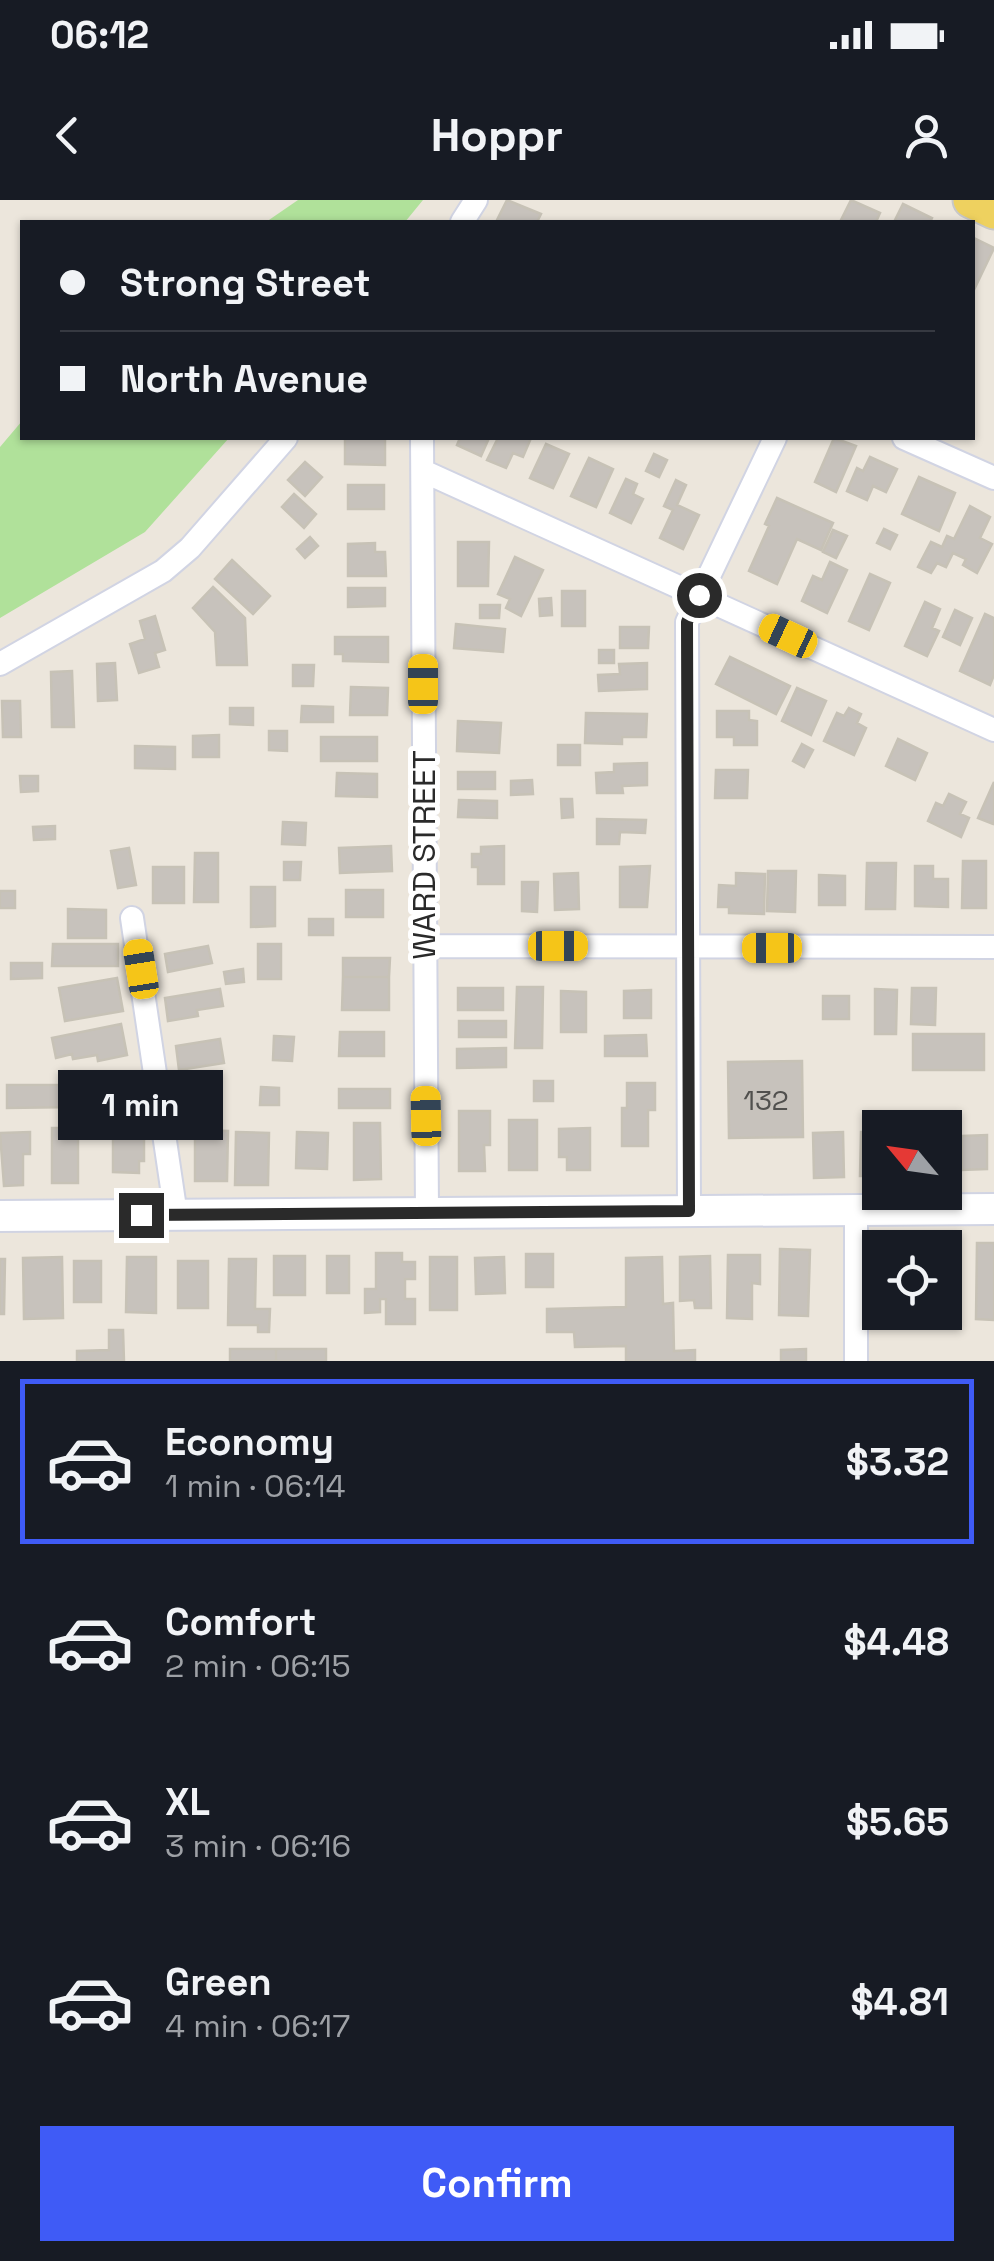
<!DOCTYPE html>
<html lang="en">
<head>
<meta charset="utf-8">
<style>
	:root { --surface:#171b24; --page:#242831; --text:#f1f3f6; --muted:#9ea1a6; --line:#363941; --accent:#3f5bf6 }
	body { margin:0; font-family:"Space Grotesk",sans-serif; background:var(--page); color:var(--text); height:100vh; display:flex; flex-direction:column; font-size:38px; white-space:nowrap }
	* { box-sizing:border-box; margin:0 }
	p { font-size:32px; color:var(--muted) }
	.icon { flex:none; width:55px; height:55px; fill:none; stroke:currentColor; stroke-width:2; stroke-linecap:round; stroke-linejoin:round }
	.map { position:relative; height:1161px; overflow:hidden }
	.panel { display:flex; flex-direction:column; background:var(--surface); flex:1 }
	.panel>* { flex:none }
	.top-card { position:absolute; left:20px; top:20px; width:955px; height:220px; border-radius:0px; box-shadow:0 2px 8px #0004; display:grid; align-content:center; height:220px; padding:0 40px; background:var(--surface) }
	.needle { width:65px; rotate:299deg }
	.tools { position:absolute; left:862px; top:910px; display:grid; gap:20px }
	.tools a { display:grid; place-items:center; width:100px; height:100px; border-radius:0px; background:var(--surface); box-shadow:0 2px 8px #0004; font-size:50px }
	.end { position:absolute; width:45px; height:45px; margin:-22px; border:12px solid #2a2a2a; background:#fff; box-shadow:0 0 0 5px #fff }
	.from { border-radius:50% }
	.bubble { position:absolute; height:70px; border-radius:0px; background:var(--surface); box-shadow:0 2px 8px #0004; font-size:32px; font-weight:700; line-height:70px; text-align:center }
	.car { position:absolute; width:30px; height:60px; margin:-30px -15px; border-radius:12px; box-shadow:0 0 8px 2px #0007; background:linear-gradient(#f5c518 24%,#345 0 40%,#f5c518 0 76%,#345 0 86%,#f5c518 0) }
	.top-card b { display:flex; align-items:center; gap:35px; height:95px; font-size:38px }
	.top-card b+b { border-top:2px solid var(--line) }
	.top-card i { width:25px; height:25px; background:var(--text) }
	ul { padding:18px 0 0; list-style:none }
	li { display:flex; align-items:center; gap:30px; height:165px; margin:0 20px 15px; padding:0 20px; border:5px solid transparent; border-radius:0px }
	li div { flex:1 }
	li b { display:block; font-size:38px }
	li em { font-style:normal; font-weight:700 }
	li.on { border-color:var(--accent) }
	li>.icon { width:90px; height:90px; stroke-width:1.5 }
	.primary-button { display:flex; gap:20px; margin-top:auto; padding:20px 40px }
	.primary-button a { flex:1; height:115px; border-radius:0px; background:var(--accent); color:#fff; font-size:40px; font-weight:700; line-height:115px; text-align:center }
	.status { display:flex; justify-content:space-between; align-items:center; height:70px; padding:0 50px; background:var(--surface); direction:ltr }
	.status svg { height:28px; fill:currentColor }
	header { display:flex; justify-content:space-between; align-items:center; height:130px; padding:0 40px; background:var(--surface); font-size:45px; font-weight:700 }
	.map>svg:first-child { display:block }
</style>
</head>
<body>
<div class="status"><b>06:12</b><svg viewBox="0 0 49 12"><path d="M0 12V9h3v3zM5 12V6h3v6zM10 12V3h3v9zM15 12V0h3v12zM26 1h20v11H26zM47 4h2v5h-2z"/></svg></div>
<header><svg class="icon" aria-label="back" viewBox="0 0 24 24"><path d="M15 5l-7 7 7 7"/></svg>Hoppr<svg class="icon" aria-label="person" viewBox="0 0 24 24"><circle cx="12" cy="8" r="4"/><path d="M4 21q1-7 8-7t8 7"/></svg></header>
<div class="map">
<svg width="994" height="1161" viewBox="0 0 994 1161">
	<rect width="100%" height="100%" fill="#ece6dc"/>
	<path fill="#b0e19a" d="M298 0H423L405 22H266Z
		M22 221V238H229L145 332 0 418V247Z"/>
	<path fill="#c7c2bc" stroke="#c7c2b6" stroke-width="2.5" d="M507 0 541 14 537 22H496Z
		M851 0 880 13 876 22H840Z
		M903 4 932 18 930 22H894Z
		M972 37 994 48 972 94Z
		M345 238H385V265L345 264Z
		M460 238H489L481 256 457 245Z
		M498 238H531L523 257 513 253 506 268 487 260Z
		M834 238 856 246 836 292 815 282Z
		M546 244 569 254 553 288 530 278Z
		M654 254 667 260 659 277 646 271Z
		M870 257 897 269 886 292 873 286 867 300 847 291 857 268 863 271Z
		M589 258 613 269 596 307 571 296Z
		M305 262 322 277 305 296 288 280Z
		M919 277 955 293 939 331 902 314Z
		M626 279 637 284 633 294 643 299 631 323 610 313Z
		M676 280 686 285 677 305 699 315 683 349 660 338 673 310 664 306Z
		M348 285H384V309H348Z
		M294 294 316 314 304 328 282 307Z
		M777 298 833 323 821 350 797 339 777 384 749 371 769 326 765 324Z
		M970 306 990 317 980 338 992 344 977 373 963 365 966 359 953 353 946 367 937 363 931 373 918 367 931 342 942 347 947 336 954 339Z
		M884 329 897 335 890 349 877 343Z
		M833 330 847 336 836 358 823 352Z
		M310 337 318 346 305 358 297 349Z
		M458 342H489L488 386H458Z
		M375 343V352H385L386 376H348V344Z
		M515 357 543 370 521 416 506 408 510 399 498 394Z
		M232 360 270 396 253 414 215 379Z
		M830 362 847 370 827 413 802 401 813 376 822 380Z
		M870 374 890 383 869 430 849 421Z
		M213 387 245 418 247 465H217L215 432 193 408Z
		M348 388H385V406L348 407Z
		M562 391H585V426H562Z
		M551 398 552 415 540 416 539 399Z
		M925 402 940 409 932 428 939 431 927 456 905 446Z
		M480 405H500L499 418H480Z
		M955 410 972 418 960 445 943 437Z
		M985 414 994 418V475L990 485 960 471Z
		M155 416 165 450 155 453 159 467 139 473 130 444 145 439 140 421Z
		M456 424 505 429 503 452 454 448Z
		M620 427H649L648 448H620Z
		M335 437H388V462L343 461V454H335Z
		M599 450H614V463H599Z
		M730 457 790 486 776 514 716 484Z
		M115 463 117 500 98 501 97 464Z
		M647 463V489L599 491 598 475 620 474 619 464Z
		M293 465H314L313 486H293Z
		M72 471 74 527H52L51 472Z
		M351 487 388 488 387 515H350Z
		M797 488 826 501 811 535 782 521Z
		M2 501H20L21 537H3Z
		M302 506 333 507V522H301Z
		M230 508H253V525L230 524Z
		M849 508 861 514 857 523 866 528 854 555 824 541 837 513 844 516Z
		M717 511H749V520L757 521V545H734V537H717Z
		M586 513 647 514 646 537H622V544L585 543Z
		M458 521 501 523 499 553 457 551Z
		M269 531H287V551L269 550Z
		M219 535V557H193V536Z
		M321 537H377V561H321Z
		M898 539 927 553 915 580 886 566Z
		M802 544 813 550 804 567 793 561Z
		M558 545H580V565H558Z
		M135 546 175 547V569L135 568Z
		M647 563V585L622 586 623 593H597L596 573 614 572V564Z
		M716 570H748L747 598H715Z
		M458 572H495V589H458Z
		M337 573 377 574V597L336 596Z
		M20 576H38V591L21 592Z
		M532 580 533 594 511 595V581Z
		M994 582V622L993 624 978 618Z
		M949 594 966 602 960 614 969 618 961 637 928 621 936 603 943 606Z
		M561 599H572L573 617 562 618Z
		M459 600 497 601V618L458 617Z
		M597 619 646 620 645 633 620 632 619 644H597Z
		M283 622 306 623 305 645 282 644Z
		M55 626V639L34 640 33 627Z
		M391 646 392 671 340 673 339 648Z
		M504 646V684H478V667H472V654H481V647Z
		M129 648 136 685 118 688 111 651Z
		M195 653H218V702H194Z
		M963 661H986V708H962Z
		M284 662H301L300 680H284Z
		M867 663H896L895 709H866Z
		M650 666 647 707H620V667Z
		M915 666H933V679H948V707L915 706Z
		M153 667H184V703H153Z
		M768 671H796L795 712 767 711Z
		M578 673 579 709 555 710 554 674Z
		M736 673 765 674 764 714 729 713V707H718L719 685 736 686Z
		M819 675 845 676V705H819Z
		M522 682H538L537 712 522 711Z
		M251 687H275V726L251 727Z
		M346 690H383V717H346Z
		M0 691H15V708H0Z
		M68 709 106 710V738H68Z
		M309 719H333V735H309Z
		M53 744H118V766H52Z
		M258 744H281V779H258Z
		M208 746 212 763 168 772 165 754Z
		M343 758H390L389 777H343Z
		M11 763H42V778L11 779Z
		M243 769 244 782 226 784 224 772Z
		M343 777H389V810H342Z
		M117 778 123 811 65 821 59 788Z
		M517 787H543L542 848H515Z
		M458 788H503V810H458Z
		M912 788H936L935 825 911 824Z
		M220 789 223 806 197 810 198 816 168 821 165 798Z
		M875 789 897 790 896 834H875Z
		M651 790V818H624V791Z
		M561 791 586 792V832H561Z
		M823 796H849V819H823Z
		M459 821H506V837H459Z
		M121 824 127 855 98 861 97 855 73 859 72 854 56 858 52 838Z
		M340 832H384V856H339Z
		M913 834H984V870H913Z
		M646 835 647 856H605V836Z
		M274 836 294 837 292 861 273 860Z
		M220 839 224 863 179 870 176 846Z
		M506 848V867L457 868V849Z
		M802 861 803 937 729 938 728 862Z
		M534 881H553V901H534Z
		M627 883H655V910H648V946H622V908H627Z
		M97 884H116V928L144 927V961H139V973L113 972V937H97Z
		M7 885H77V907L7 908Z
		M261 887 279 888V905H260Z
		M339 889H390V908H339Z
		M459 911H490V945H484L485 971H459Z
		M509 920H537V970H509Z
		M354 923H380L381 979 354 980Z
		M52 928H78V983H52Z
		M590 928V970H567V957H559V929Z
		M195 930 228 931 227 981H195Z
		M30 932V954H23V985L4 986 0 933Z
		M236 932 269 933 268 985H235Z
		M297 932 328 933 327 969 296 968Z
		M843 932 844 977 814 978 813 933Z
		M861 932H880V976H860Z
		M987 935V969L962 970V936Z
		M977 1043H994V1120L976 1119Z
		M780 1049 810 1050 808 1116 779 1115Z
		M376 1053H402V1062H415V1079H405V1099H415V1124H386V1099H380V1112L365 1113V1089H376Z
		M526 1054H553V1087H526Z
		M728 1055H760V1084L752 1083V1119L727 1118Z
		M945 1055H955L954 1099H945Z
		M274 1056H305V1095H274Z
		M327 1056H349V1093H327Z
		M710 1056 711 1108H695L694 1100 680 1101V1057Z
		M62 1057 63 1118 24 1119 23 1058Z
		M127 1057H156V1113L126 1112Z
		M430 1057H457V1110H430Z
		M504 1057 505 1093 476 1094 475 1058Z
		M662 1057 663 1104 673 1103 674 1151 695 1150V1161H626V1146L575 1147 574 1132H547V1109L626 1107V1058Z
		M0 1059H5L4 1114H0Z
		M229 1059H256L255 1109H270L269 1132H258V1125H228Z
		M74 1061H101V1102H74Z
		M178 1061H208V1108H178Z
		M109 1130H123L124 1161H77V1151L109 1150Z
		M230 1149H276V1161H230Z
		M276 1149H326V1161H276Z
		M806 1149V1161H781V1150Z"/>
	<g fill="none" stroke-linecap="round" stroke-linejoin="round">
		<g stroke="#d1d4e3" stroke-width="26">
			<path id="minor" d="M462 22 476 0
				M422 238 427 1012
				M904 238 994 278
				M423 271 994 530
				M0 464 163 371 190 348 286 238
				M132 718 176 1015
				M425 746 994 747
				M689 1011 687 422 775 238
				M856 1161V1011"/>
		</g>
		<g stroke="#d1d4e3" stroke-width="34">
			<path id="secondary" d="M0 1016 994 1009"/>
		</g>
		<g stroke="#c8c8c8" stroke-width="39">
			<path id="primary" d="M971 0 994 11"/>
		</g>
		<use href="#minor" stroke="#fff" stroke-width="22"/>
		<use href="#secondary" stroke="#fff" stroke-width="30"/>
		<use href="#primary" stroke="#eed15f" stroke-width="35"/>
	</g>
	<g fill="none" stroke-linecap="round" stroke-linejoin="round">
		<path stroke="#2a2a2a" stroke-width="12" d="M141 1015 689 1011 687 422 699 395"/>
	</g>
	<g text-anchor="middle" stroke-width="10" stroke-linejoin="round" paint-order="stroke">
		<g font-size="28" fill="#51504e">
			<text x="766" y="910">132</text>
		</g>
		<g font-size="32" fill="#2a2a2a" stroke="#fff">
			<text transform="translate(424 655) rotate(-90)" y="11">WARD STREET</text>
		</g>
	</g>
</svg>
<div class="tools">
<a><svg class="needle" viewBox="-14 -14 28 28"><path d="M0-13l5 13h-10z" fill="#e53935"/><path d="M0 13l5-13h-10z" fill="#9ea1a6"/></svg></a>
<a><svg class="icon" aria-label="locate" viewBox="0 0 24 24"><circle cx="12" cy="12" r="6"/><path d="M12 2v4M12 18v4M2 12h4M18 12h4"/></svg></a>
</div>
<i class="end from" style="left:699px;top:395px"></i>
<i class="end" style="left:141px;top:1015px"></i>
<div class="bubble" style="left:58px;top:870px;width:165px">1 min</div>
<i class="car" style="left:788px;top:436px;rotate:295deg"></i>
<i class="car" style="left:423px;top:484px;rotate:0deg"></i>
<i class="car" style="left:558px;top:746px;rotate:90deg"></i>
<i class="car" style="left:772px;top:748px;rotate:270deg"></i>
<i class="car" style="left:141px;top:769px;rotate:351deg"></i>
<i class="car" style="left:426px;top:916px;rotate:359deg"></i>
<div class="top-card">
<b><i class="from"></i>Strong Street</b>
<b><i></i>North Avenue</b>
</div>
</div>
<section class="panel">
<ul>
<li class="on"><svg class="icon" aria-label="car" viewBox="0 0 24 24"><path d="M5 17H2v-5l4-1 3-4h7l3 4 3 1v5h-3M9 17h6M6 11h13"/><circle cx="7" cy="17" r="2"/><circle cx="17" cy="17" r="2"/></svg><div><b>Economy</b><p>1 min · 06:14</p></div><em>$3.32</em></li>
<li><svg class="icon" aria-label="car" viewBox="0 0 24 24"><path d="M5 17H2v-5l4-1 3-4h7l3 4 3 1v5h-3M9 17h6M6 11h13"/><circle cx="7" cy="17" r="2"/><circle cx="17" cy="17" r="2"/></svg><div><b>Comfort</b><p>2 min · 06:15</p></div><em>$4.48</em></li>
<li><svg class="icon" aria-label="car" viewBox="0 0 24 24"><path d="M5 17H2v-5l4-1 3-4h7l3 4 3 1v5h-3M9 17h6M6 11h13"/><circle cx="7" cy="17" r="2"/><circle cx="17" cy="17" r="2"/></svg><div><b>XL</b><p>3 min · 06:16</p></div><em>$5.65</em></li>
<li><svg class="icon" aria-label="car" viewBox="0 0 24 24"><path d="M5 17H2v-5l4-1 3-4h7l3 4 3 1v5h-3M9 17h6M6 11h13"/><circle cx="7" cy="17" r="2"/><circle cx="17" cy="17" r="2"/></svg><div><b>Green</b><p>4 min · 06:17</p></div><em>$4.81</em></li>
</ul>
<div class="primary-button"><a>Confirm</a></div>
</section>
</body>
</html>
